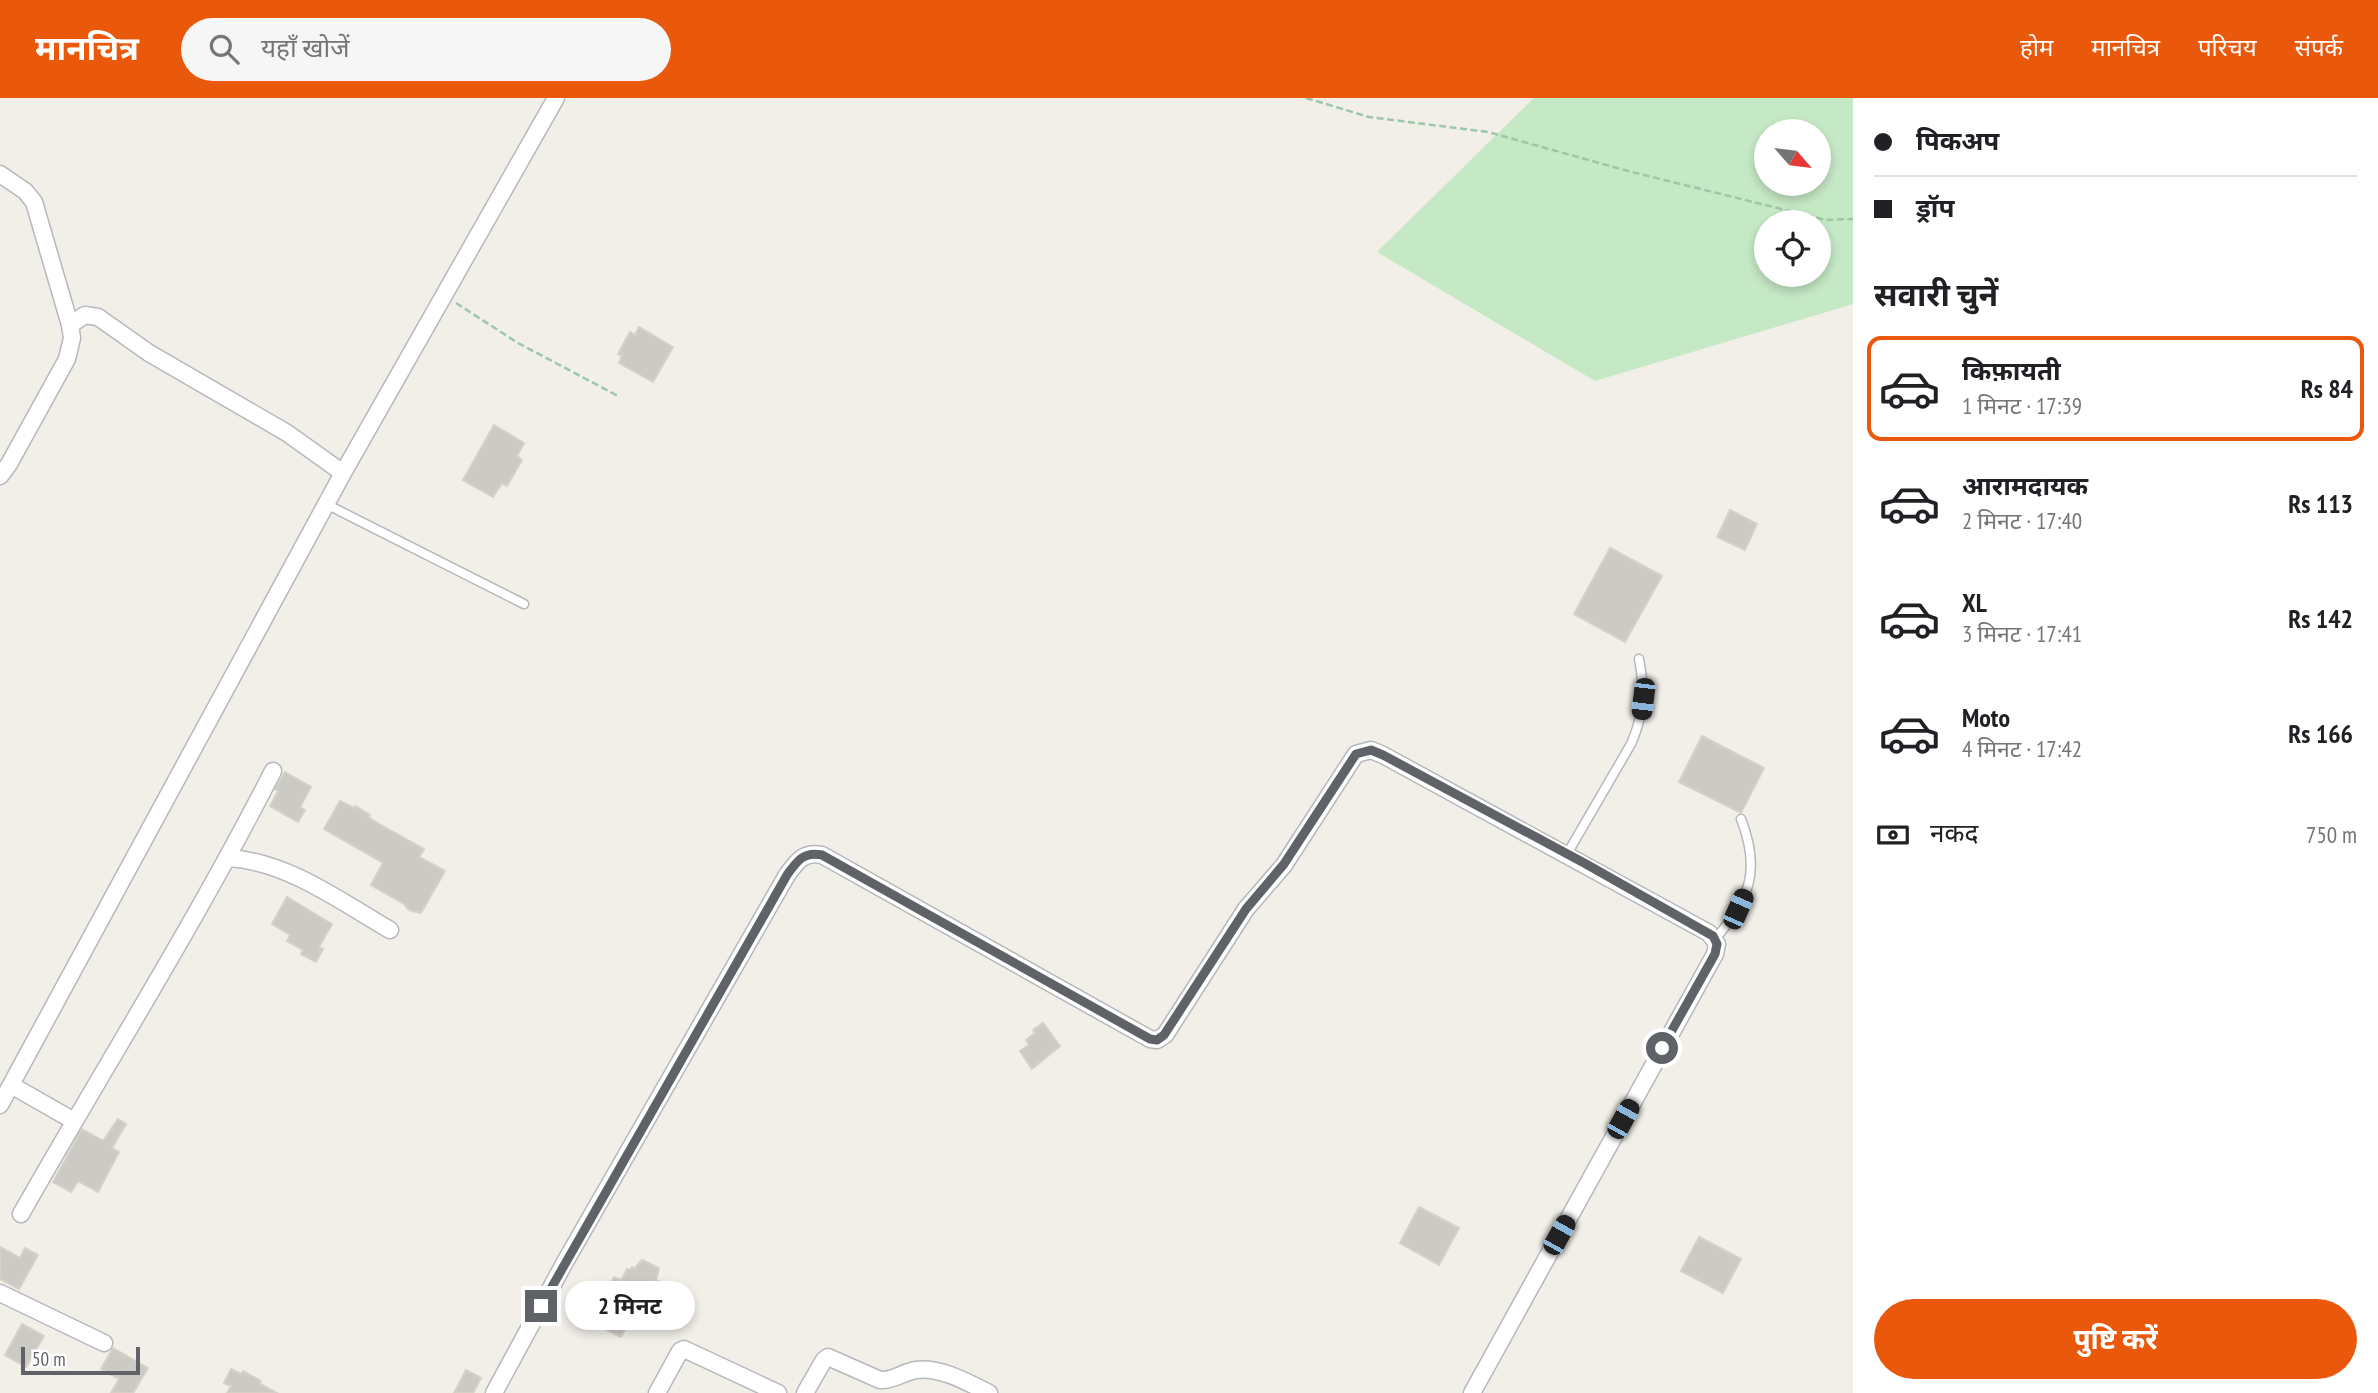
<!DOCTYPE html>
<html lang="hi">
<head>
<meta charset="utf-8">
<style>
	:root { --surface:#fff; --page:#f6f6f6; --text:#202124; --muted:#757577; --line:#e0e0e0; --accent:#ea580c }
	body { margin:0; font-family:"PT Sans Narrow","Noto Sans Devanagari",sans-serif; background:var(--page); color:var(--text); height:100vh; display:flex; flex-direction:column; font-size:26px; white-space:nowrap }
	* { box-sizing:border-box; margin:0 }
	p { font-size:23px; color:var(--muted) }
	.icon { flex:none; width:38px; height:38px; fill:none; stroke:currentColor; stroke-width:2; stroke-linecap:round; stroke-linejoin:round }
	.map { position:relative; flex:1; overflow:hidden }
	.details { display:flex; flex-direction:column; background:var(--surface); width:525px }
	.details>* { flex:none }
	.banner { display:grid; align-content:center; height:154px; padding:0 21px; background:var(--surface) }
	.needle { width:46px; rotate:118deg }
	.buttons { position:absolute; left:1754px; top:21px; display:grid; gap:14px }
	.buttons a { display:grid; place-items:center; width:77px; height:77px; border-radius:50%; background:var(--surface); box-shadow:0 4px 10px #0003; font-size:35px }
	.scale { position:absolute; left:21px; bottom:18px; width:119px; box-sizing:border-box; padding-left:7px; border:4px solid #5f6368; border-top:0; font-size:19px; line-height:24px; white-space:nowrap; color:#5f6368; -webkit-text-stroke:5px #fff; paint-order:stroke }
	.end { position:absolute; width:32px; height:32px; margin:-16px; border:9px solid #5f6368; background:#fff; box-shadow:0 0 0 4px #fff }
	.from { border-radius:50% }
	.bubble { position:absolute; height:49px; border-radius:24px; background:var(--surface); box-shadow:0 4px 10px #0003; font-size:23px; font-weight:700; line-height:49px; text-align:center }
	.car { position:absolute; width:21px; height:42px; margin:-21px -10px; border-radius:9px; box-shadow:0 0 5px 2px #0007; background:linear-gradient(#222 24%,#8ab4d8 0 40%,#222 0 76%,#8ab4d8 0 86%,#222 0) }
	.banner b { display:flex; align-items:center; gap:24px; height:66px; font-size:26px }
	.banner b+b { border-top:2px solid var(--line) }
	.banner i { width:18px; height:18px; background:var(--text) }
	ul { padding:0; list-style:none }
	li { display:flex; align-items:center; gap:21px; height:105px; margin:0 14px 10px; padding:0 7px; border:4px solid transparent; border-radius:14px }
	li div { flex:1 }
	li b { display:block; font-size:26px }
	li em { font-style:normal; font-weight:700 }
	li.selected { border-color:var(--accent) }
	li>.icon { width:63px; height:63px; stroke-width:1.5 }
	h2 { padding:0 21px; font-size:32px; line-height:84px }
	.pay { display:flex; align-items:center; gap:18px; height:77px; padding:0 21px; font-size:26px }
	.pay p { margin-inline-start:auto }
	.action { display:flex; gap:14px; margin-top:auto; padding:14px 21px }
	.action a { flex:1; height:80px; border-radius:42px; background:var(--accent); color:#fff; font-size:28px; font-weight:700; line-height:80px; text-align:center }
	header { display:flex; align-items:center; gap:42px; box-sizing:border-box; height:98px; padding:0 35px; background:var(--accent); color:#fff }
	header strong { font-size:33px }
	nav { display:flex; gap:38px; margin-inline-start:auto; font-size:24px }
	.search { width:490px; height:63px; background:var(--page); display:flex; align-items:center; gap:18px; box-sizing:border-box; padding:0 24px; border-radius:38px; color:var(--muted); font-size:26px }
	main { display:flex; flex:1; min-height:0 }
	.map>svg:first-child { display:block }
</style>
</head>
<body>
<header>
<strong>मानचित्र</strong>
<div class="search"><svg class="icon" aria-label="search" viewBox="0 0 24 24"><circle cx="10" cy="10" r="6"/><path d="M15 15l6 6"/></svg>यहाँ खोजें</div>
<nav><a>होम</a><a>मानचित्र</a><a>परिचय</a><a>संपर्क</a></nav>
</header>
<main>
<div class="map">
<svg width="1853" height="1295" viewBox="0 0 1853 1295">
	<rect width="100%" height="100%" fill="#f1efe8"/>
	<path fill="#c5e8c5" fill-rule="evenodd" d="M1534 0H1853V206L1595 283 1377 154ZM1766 33H1818V86H1766ZM1766 124H1818V177H1766Z"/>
	<path fill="#cccac5" stroke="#d6d1c6" stroke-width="2" d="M639 229 673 249 653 284 619 265 622 258 618 256 630 234 635 237Z
		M494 327 524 345 517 358 522 362 507 388 502 385 493 399 463 382Z
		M1730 412 1757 426 1745 452 1717 439Z
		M1610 450 1662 478 1625 544 1574 516Z
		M1702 638 1764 670 1741 715 1679 684Z
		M285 674 311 689 300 709 305 712 298 724 270 708 278 693 275 691Z
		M340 703 354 710 355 708 370 717 368 719 379 726 424 751 419 759 445 773 421 815 409 812 404 806 371 787 383 765 324 731Z
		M287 799 332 826 319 849 323 851 316 864 301 856 303 852 287 843 290 837 272 826Z
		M1043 925 1060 948 1032 971 1020 953 1029 947 1026 942 1035 935 1033 932Z
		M118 1021 126 1026 112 1050 119 1054 98 1094 78 1083 71 1094 53 1084 82 1031 103 1043Z
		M1419 1109 1459 1130 1439 1167 1400 1145Z
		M1699 1139 1741 1161 1723 1195 1681 1173Z
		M0 1149 20 1160 25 1150 38 1157 19 1191 0 1181Z
		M642 1162 659 1170 656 1182 662 1185 656 1201 659 1203 651 1219 648 1218 627 1228 621 1239 607 1232 613 1220 605 1196 614 1179 621 1182 627 1171 630 1172 632 1169 634 1171Z
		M22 1226 44 1238 26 1269 5 1257Z
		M113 1250 148 1270 133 1295H111L119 1281 101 1271Z
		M231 1271 241 1276 243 1273 261 1283 259 1285 277 1295H227L231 1288 224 1285Z
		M466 1272 481 1280 473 1295H454Z"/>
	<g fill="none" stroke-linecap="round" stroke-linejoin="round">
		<g stroke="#b5b8bc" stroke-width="11">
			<path id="lane" d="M326 406 524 506
				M1567 756 1631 646C1644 617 1645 591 1639 561
				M1715 841C1750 801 1761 772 1741 721"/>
		</g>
		<g stroke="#b5b8bc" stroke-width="19">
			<path id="street" d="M0 76 25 93 34 104 70 227 72 240 67 261 9 366 0 378
				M70 227 85 217 98 219 149 255 287 335 343 375
				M229 760C288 764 340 803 390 832
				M11 987 74 1023
				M0 1007 343 375 556 0
				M21 1116C105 968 196 824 273 673
				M0 1195 104 1245
				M494 1295 565 1164 787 777C797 763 804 753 822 757L1150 941 1157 942 1165 937 1246 811 1284 767 1356 656 1371 652 1383 657 1709 835 1717 846 1715 856 1472 1295
				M657 1295 680 1253 684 1251 778 1295
				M805 1295 824 1262 828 1259 880 1282C893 1283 903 1274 916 1272 939 1268 969 1285 989 1295"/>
		</g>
		<path stroke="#9cc7a9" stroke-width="2.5" stroke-dasharray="7 3.5" stroke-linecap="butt" d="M1306 0 1369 19 1488 34 1628 73 1826 122 1853 121
			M456 205 518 245 620 299"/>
		<use href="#lane" stroke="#fff" stroke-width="8"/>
		<use href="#street" stroke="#fff" stroke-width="16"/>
	</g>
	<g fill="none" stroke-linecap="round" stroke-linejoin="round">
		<path stroke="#5f6368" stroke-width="9" d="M541 1208 787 777C797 763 804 753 822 757L1150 941 1157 942 1164 937 1246 811 1284 766 1356 656 1371 652 1383 657 1586 766 1713 838 1717 846 1715 856 1662 950"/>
	</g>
</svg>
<div class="buttons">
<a><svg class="needle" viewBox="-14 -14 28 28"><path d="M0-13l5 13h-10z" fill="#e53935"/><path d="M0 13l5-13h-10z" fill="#757577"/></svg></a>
<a><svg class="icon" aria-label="locate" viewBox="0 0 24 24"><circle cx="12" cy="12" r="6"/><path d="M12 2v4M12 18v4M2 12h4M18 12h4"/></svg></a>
</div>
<div class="scale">50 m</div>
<i class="end from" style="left:1662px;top:950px"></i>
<i class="end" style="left:541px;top:1208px"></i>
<div class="bubble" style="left:565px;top:1183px;width:130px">2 मिनट</div>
<i class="car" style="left:1643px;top:601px;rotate:187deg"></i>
<i class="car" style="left:1738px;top:811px;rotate:24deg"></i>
<i class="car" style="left:1623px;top:1021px;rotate:29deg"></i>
<i class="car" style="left:1559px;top:1137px;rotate:29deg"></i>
</div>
<section class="details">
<div class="banner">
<b><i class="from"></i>पिकअप</b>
<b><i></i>ड्रॉप</b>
</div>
<h2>सवारी चुनें</h2>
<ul>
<li class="selected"><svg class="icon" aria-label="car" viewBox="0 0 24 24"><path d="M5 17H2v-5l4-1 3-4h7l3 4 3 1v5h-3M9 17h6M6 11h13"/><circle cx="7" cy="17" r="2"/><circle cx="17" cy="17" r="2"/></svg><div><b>किफ़ायती</b><p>1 मिनट · 17:39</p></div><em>Rs 84</em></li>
<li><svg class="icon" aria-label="car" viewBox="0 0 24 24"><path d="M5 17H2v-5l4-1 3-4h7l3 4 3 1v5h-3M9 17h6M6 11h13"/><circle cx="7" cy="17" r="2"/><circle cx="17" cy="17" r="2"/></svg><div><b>आरामदायक</b><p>2 मिनट · 17:40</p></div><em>Rs 113</em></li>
<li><svg class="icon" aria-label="car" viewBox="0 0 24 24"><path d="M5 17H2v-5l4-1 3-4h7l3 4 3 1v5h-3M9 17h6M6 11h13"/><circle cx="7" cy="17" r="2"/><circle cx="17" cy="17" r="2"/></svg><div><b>XL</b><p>3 मिनट · 17:41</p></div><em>Rs 142</em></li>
<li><svg class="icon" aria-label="car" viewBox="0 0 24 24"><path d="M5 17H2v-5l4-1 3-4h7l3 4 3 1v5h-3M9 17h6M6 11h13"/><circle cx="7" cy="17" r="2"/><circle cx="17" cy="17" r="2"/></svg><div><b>Moto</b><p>4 मिनट · 17:42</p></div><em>Rs 166</em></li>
</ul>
<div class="pay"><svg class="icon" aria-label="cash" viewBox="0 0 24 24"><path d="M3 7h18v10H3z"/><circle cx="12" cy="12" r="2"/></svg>नकद<p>750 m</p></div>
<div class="action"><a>पुष्टि करें</a></div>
</section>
</main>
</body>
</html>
